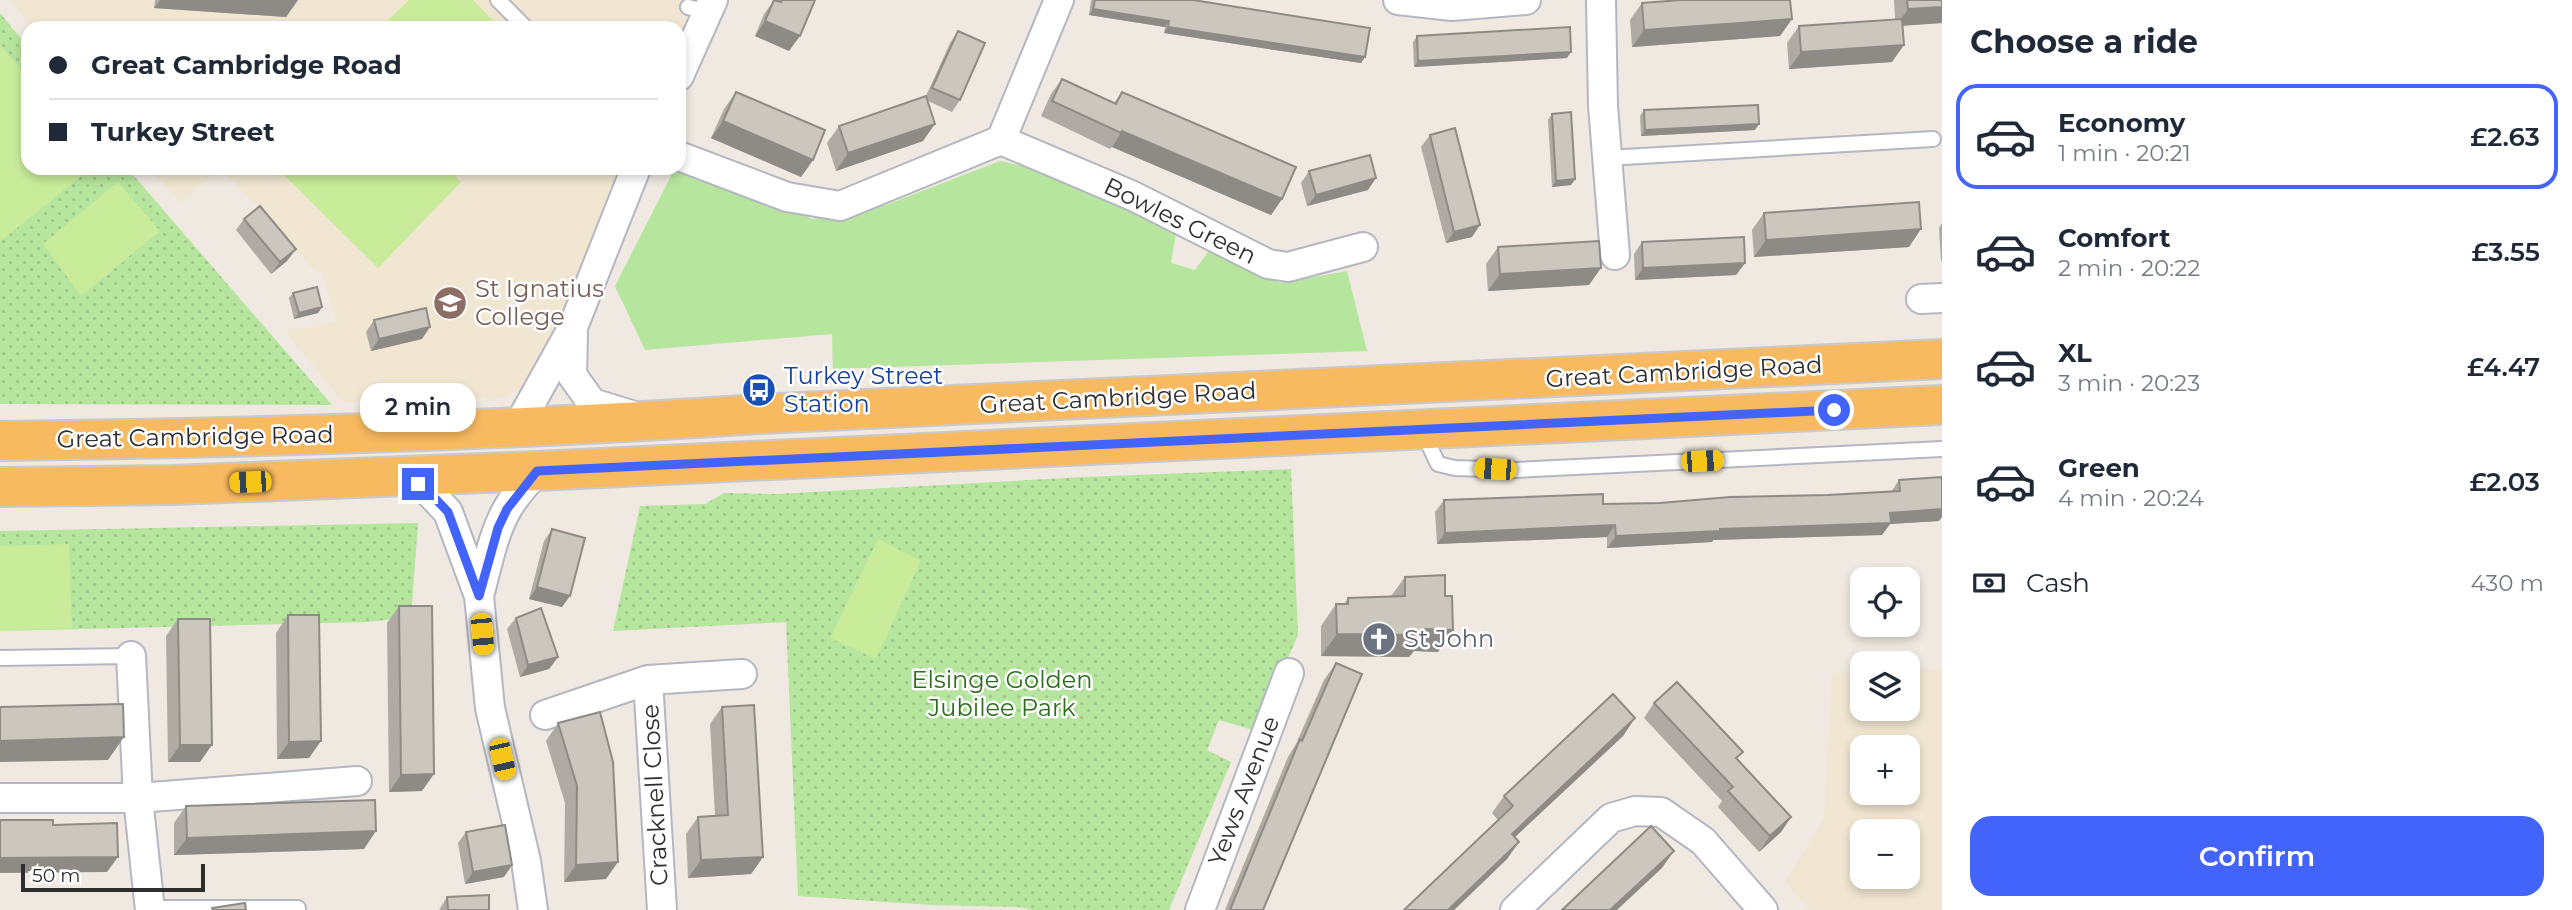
<!DOCTYPE html>
<html lang="en">
<head>
<meta charset="utf-8">
<style>
	:root { --surface:#fff; --page:#f6f6f7; --text:#1f2937; --muted:#747a83; --line:#e0e1e3; --accent:#4264fb }
	body { margin:0; font-family:Montserrat,sans-serif; background:var(--page); color:var(--text); height:100vh; display:flex; flex-direction:column; font-size:26px; white-space:nowrap }
	* { box-sizing:border-box; margin:0 }
	p { font-size:23px; color:var(--muted) }
	.icon { flex:none; width:38px; height:38px; fill:none; stroke:currentColor; stroke-width:2; stroke-linecap:round; stroke-linejoin:round }
	.map { position:relative; flex:1; overflow:hidden }
	.details { display:flex; flex-direction:column; background:var(--surface); width:630px }
	.details>* { flex:none }
	.top-card { position:absolute; left:21px; top:21px; width:665px; height:154px; border-radius:21px; box-shadow:0 4px 10px #0003; display:grid; align-content:center; height:154px; padding:0 28px; background:var(--surface) }
	.buttons { position:absolute; left:1850px; top:567px; display:grid; gap:14px }
	.buttons a { display:grid; place-items:center; width:70px; height:70px; border-radius:14px; background:var(--surface); box-shadow:0 4px 10px #0003; font-size:35px }
	.scale { position:absolute; left:21px; bottom:18px; width:184px; box-sizing:border-box; padding-left:7px; border:4px solid #2e2e2e; border-top:0; font-size:19px; line-height:24px; white-space:nowrap; color:#2e2e2e; -webkit-text-stroke:5px #fff; paint-order:stroke }
	.end { position:absolute; width:32px; height:32px; margin:-16px; border:9px solid #4264fb; background:#fff; box-shadow:0 0 0 4px #fff }
	.from { border-radius:50% }
	.bubble { position:absolute; height:49px; border-radius:21px; background:var(--surface); box-shadow:0 4px 10px #0003; font-size:23px; font-weight:600; line-height:49px; text-align:center }
	.car { position:absolute; width:21px; height:42px; margin:-21px -10px; border-radius:9px; box-shadow:0 0 5px 2px #0007; background:linear-gradient(#f5c518 24%,#345 0 40%,#f5c518 0 76%,#345 0 86%,#f5c518 0) }
	.top-card b { display:flex; align-items:center; gap:24px; height:66px; font-size:26px }
	.top-card b+b { border-top:2px solid var(--line) }
	.top-card i { width:18px; height:18px; background:var(--text) }
	ul { padding:0; list-style:none }
	li { display:flex; align-items:center; gap:21px; height:105px; margin:0 14px 10px; padding:0 14px; border:4px solid transparent; border-radius:21px }
	li div { flex:1 }
	li b { display:block; font-size:26px }
	li em { font-style:normal; font-weight:600 }
	li.selected { border-color:var(--accent) }
	li>.icon { width:63px; height:63px; stroke-width:1.5 }
	h2 { padding:0 28px; font-size:32px; line-height:84px }
	.pay { display:flex; align-items:center; gap:18px; height:77px; padding:0 28px; font-size:26px }
	.pay p { margin-inline-start:auto }
	.cta { display:flex; gap:14px; margin-top:auto; padding:14px 28px }
	.cta a { flex:1; height:80px; border-radius:21px; background:var(--accent); color:#fff; font-size:28px; font-weight:600; line-height:80px; text-align:center }
	main { display:flex; flex:1; min-height:0 }
	.map>svg:first-child { display:block }
</style>
</head>
<body>
<main>
<div class="map">
<svg width="1942" height="910" viewBox="0 0 1942 910">
	<defs>
		<pattern id="park-dots" width="8" height="8" patternUnits="userSpaceOnUse" patternTransform="scale(1.75)"><rect width="8" height="8" fill="#b6e59e"/><path d="M2 2h.1M6 6h.1" fill="none" stroke="#9dc588" stroke-width="1.8" stroke-linecap="round"/></pattern>
	</defs>
	<rect width="100%" height="100%" fill="#efe9e1"/>
	<path fill="#f0e6d1" fill-rule="evenodd" d="M10 0H698L679 42V28H33Z
		M150 168H220L180 203Z
		M221 168H624L532 383 505 397 344 403 285 331 337 322 322 272 315 271Z
		M1942 669V910H1810L1785 882 1824 819 1832 673 1862 672V709H1908V670ZM1862 747H1908V793H1862ZM1862 831H1908V877H1862Z"/>
	<path fill="#b6e59e" d="M1000 161 1040 170 1176 233 1171 263 1195 270 1210 249 1280 283 1347 271 1367 351 833 369 832 334 645 350 615 286 674 170 813 219 886 205Z"/>
	<path fill="url(#park-dots)" d="M0 13 28 47V168H127L332 405 0 404Z
		M1291 469 1298 635 1256 731 1219 720 1207 750 1231 762 1169 910H1032L1019 907 932 905 798 896 786 622 613 631 640 506 705 504 724 493 777 494 1084 477Z
		M418 523 411 617 368 622 0 631V531Z"/>
	<path fill="#c9ec9a" d="M409 0H473L500 28H380Z
		M0 45 28 78V168H91L0 242Z
		M277 168H447L461 182 378 268Z
		M118 182 160 231 81 296 43 244Z
		M878 539 921 561 876 659 830 638Z
		M69 544 72 628 0 631V546Z"/>
	<g fill="none" stroke-linecap="round" stroke-linejoin="round">
		<g stroke="#b4b7c1" stroke-width="18">
			<path id="service" d="M498 0 526 28
				M688 7 707 12
				M1607 158 1933 139
				M1428 430 1429 445 1438 464 1455 468 1515 470 1942 449
				M0 658 131 656
				M149 908H298V910"/>
		</g>
		<g stroke="#b4b7c1" stroke-width="32">
			<path id="minor" d="M1398 0 1452 6 1526 0
				M1601 0 1603 106 1615 255
				M679 76 713 0
				M1001 140 1133 196 1268 264 1288 267 1363 247
				M679 156 787 197 840 206 1001 140 1059 0
				M1921 299 1942 298
				M573 334 572 375 592 403 631 415
				M518 426 573 327 636 168
				M405 476 430 493 448 512 479 596 490 708 526 861 533 910
				M479 596C487 567 493 532 509 506 517 493 527 482 537 471
				M131 656 138 798 150 910
				M648 680 662 910
				M545 715 648 680 742 674
				M0 798H138L357 781
				M1200 910 1289 673
				M1515 910 1611 818 1635 811 1661 812 1703 841 1763 910"/>
		</g>
		<g stroke="#c9c9c9" stroke-width="42">
			<path id="trunk" d="M0 441C253 438 506 431 759 414L1942 359
				M0 487 173 485 537 471 1942 405"/>
		</g>
		<use href="#service" stroke="#fff" stroke-width="14"/>
		<use href="#minor" stroke="#fff" stroke-width="28"/>
		<use href="#trunk" stroke="#f8ba60" stroke-width="38"/>
	</g>
	<path fill="#afaba4" d="M155 0H298L286 17 154 8Z
		M774 0H815L789 51 755 36 764 14Z
		M1091 0H1193L1365 57 1361 63 1164 33 1165 27 1089 15Z
		M1894 0H1942V23L1902 26 1892 62 1789 69 1787 43 1799 26 1895 19Z
		M1642 3 1792 19 1780 36 1632 47 1630 20Z
		M958 31 960 100 952 112 928 101 923 141 836 171 827 143 839 126 926 96 950 43Z
		M1417 36 1567 58 1414 67 1413 42Z
		M1062 79 1114 103 1122 92 1282 199 1271 215 1112 147 1110 149 1041 116 1051 94Z
		M736 92 813 160 801 177 711 138 724 109Z
		M1644 110 1755 130 1641 136 1640 116Z
		M1552 114 1575 179 1571 185 1552 187 1548 120Z
		M1430 135 1472 237 1446 243 1421 147Z
		M1309 171 1368 190 1307 206 1301 183Z
		M1764 213 1909 247 1754 257 1752 230Z
		M244 219 287 261 271 274 236 230Z
		M1942 223V261H1941L1939 228Z
		M1642 242 1745 263 1736 275 1635 280 1634 254Z
		M1498 247 1589 285 1488 291 1486 264Z
		M293 293 322 307 318 313 294 319 289 298Z
		M374 320 422 339 371 351 366 332Z
		M1899 480 1939 521 1890 524 1882 535 1713 540 1712 542 1607 548V537L1437 544 1435 512 1444 500 1603 504 1660 503 1891 492Z
		M552 529 562 607 529 599 544 541Z
		M1405 577 1453 630 1438 652 1414 651 1409 657 1321 656V626L1336 604H1344L1348 598 1391 596Z
		M399 606 422 791 389 792 387 623Z
		M288 615 309 758 277 759 276 633Z
		M516 618 558 657 549 669 520 677 507 629Z
		M178 619 200 762H168L166 636Z
		M1336 663 1263 910H1225L1288 757 1296 744 1324 680Z
		M1654 703 1738 759 1791 817 1781 832 1759 852 1718 807 1722 801 1644 718Z
		M722 707 763 857 751 874 688 878 686 834 698 817 715 816 710 724Z
		M1635 718 1623 736 1515 837 1507 859 1454 910H1404L1498 820 1492 813 1504 796Z
		M558 723 606 879 564 882 565 803 546 741Z
		M186 806 364 849 174 855V823Z
		M466 832 504 877 465 884 458 843Z
		M447 897 489 910H439Z"/>
	<path fill="#8e8b86" d="M160 0H298L286 17 154 8Z
		M1942 7V23L1896 26 1908 9Z
		M1093 9 1169 21 1165 27 1089 15Z
		M1792 19 1780 36 1632 47 1644 30Z
		M765 21 800 36 789 51 755 36Z
		M1168 27 1365 57 1361 63 1164 33Z
		M1904 45 1892 62 1789 69 1801 52Z
		M1571 52 1567 58 1414 67 1418 61Z
		M723 121 813 160 801 177 711 138Z
		M935 124 923 141 836 171 848 153Z
		M1759 124 1755 130 1641 136 1645 130Z
		M1122 131 1282 199 1271 215 1112 147Z
		M1376 178 1368 190 1307 206 1316 195Z
		M1575 179 1571 185 1552 187 1556 181Z
		M1480 225 1472 237 1446 243 1454 232Z
		M1921 229 1909 247 1754 257 1766 240Z
		M296 249 287 261 271 274 280 262Z
		M1745 263 1736 275 1635 280 1643 268Z
		M1601 268 1589 285 1488 291 1500 274Z
		M322 307 318 313 294 319 299 313Z
		M430 327 422 339 371 351 379 339Z
		M1942 509V517L1939 521 1890 524 1882 535 1713 540 1712 542 1607 548 1616 536 1720 529 1890 513Z
		M1615 525 1607 537 1437 544 1445 533Z
		M537 587 570 596 562 607 529 599Z
		M1425 629 1453 630 1438 652 1414 651 1409 657 1321 656 1337 634Z
		M558 657 549 669 520 677 528 665Z
		M1635 718 1623 736 1500 851 1512 834Z
		M124 737 108 760 0 762V741Z
		M321 741 309 758 277 759 289 742Z
		M180 745H212L200 762H168Z
		M434 774 422 791 389 792 401 775Z
		M1791 817 1781 832 1759 852 1770 836Z
		M376 831 364 849 174 855 187 838Z
		M1519 842 1507 859 1454 910H1448Z
		M1674 851 1662 868 1617 910H1610Z
		M118 857 107 872 0 873V858Z
		M763 857 751 874 688 878 701 860Z
		M618 862 606 879 564 882 576 865Z
		M512 865 504 877 465 884 473 872Z"/>
	<path fill="#cbc7bf" stroke="#8e8b86" stroke-width="2" d="M774 0 781 2 782 0H815L800 36 765 21Z
		M1095 0H1193L1370 28 1365 57 1168 27 1169 21 1093 9Z
		M1681 0H1790L1792 19 1644 30 1642 3Z
		M1907 0H1942V7L1908 9Z
		M1902 19 1904 45 1801 52 1799 26Z
		M1570 27 1571 52 1418 61 1417 36Z
		M958 31 985 43 960 100 932 88Z
		M1062 79 1116 104 1122 92 1296 167 1282 199 1122 131 1121 133 1052 101Z
		M736 92 825 130 813 160 723 121Z
		M926 96 935 124 848 153 839 126Z
		M1758 105 1759 124 1645 130 1644 110Z
		M1571 112 1575 179 1556 181 1552 114Z
		M1455 128 1480 225 1454 232 1430 135Z
		M1370 155 1376 178 1316 195 1309 171Z
		M1919 202 1921 229 1766 240 1764 213Z
		M260 206 296 249 280 262 244 219Z
		M1744 237 1745 263 1643 268 1642 242Z
		M1599 241 1601 268 1500 274 1498 247Z
		M317 287 322 307 299 313 293 293Z
		M426 308 430 327 379 339 374 320Z
		M1942 477V509L1890 513 1891 523 1720 529V531L1616 536 1615 525 1445 533 1444 500 1603 494V504L1660 503 1730 497 1828 495 1900 491 1899 480Z
		M552 529 585 538 570 596 537 587Z
		M1445 575V596H1452L1453 630 1425 629V635L1337 634 1336 604H1348V598L1405 596V577Z
		M399 606H432L434 774 401 775Z
		M541 608 558 657 528 665 516 618Z
		M288 615H319L321 741 289 742Z
		M178 619H210L212 745H180Z
		M1336 663 1362 674 1263 910H1230L1300 739 1302 741Z
		M1677 682 1743 752 1736 758 1791 817 1770 836 1728 791 1733 787 1654 703Z
		M1613 694 1635 718 1512 834 1519 842 1448 910H1404L1513 806 1504 796Z
		M123 704 124 737 0 741V707Z
		M754 705 763 857 701 860 698 817 728 815 722 707Z
		M600 712 613 762 618 862 576 865 577 786 558 723Z
		M375 800 376 831 187 838 186 806Z
		M0 820H53V825L117 823 118 857 0 858Z
		M505 825 512 865 473 872 466 832Z
		M1651 826 1674 851 1610 910H1562Z
		M489 895V910H448L447 897Z
		M245 903 246 910H213L212 908Z"/>
	<g fill="none" stroke-linecap="round" stroke-linejoin="round">
		<path stroke="#4264fb" stroke-width="9" d="M418 484 430 493 448 512 479 596 498 528 507 509 537 471 1834 410"/>
	</g>
	<defs>
		<g id="school-disc" transform="scale(1.75)"><circle r="9.5" fill="#8d6e63" stroke="#fff"/><path d="M0-5L7-2L0 1L-7-2ZM-4 1L0 2.5L4 1V4Q0 6-4 4Z" fill="#fff"/></g>
		<g id="bus-disc" transform="scale(1.75)"><circle r="9.5" fill="#1a4fb4" stroke="#fff"/><path d="M-5-6H5V4H4V6H2V4H-2V6H-4V4H-5ZM-3.5-4V0h7V-4ZM-3.5 1.2v1.5H-2V1.2ZM2 1.2v1.5H3.5V1.2Z" fill="#fff"/></g>
		<g id="church-disc" transform="scale(1.75)"><circle r="9.5" fill="#6b7280" stroke="#fff"/><path d="M-1.2-6h2.4v3.5h3.3v2.4h-3.3V6h-2.4V-.1h-3.3v-2.4h3.3Z" fill="#fff"/></g>
	</defs>
	<g fill-rule="evenodd">
		<use href="#school-disc" x="450" y="303"/>
		<use href="#bus-disc" x="759" y="390"/>
		<use href="#church-disc" x="1379" y="639"/>
	</g>
	<g text-anchor="middle" stroke-width="5" stroke-linejoin="round" paint-order="stroke">
		<g font-size="24" fill="#2e2e2e" stroke="#fff">
			<text transform="translate(1180 221) rotate(26)" y="8">Bowles Green</text>
			<text transform="translate(1684 372) rotate(-3)" y="8">Great Cambridge Road</text>
			<text transform="translate(1118 398) rotate(-3)" y="8">Great Cambridge Road</text>
			<text transform="translate(195 437) rotate(-1)" y="8">Great Cambridge Road</text>
			<text transform="translate(1244 791) rotate(-69)" y="8">Yews Avenue</text>
			<text transform="translate(655 795) rotate(-93)" y="8">Cracknell Close</text>
		</g>
		<g font-size="24" fill="#785e54" stroke="#fff" text-anchor="start">
			<text x="475" y="297">St Ignatius<tspan x="475" dy="28">College</tspan></text>
		</g>
		<g font-size="24" fill="#164399" stroke="#fff" text-anchor="start">
			<text x="784" y="384">Turkey Street<tspan x="784" dy="28">Station</tspan></text>
		</g>
		<g font-size="24" fill="#5b616d" stroke="#fff" text-anchor="start">
			<text x="1404" y="647">St John</text>
		</g>
		<g font-size="24" fill="#2c6e1b" stroke="#fff">
			<text x="1002" y="688">Elsinge Golden<tspan x="1002" dy="28">Jubilee Park</tspan></text>
		</g>
	</g>
</svg>
<div class="buttons">
<a><svg class="icon" aria-label="locate" viewBox="0 0 24 24"><circle cx="12" cy="12" r="6"/><path d="M12 2v4M12 18v4M2 12h4M18 12h4"/></svg></a>
<a><svg class="icon" aria-label="layers" viewBox="0 0 24 24"><path d="M12 4l9 5-9 5-9-5zM3 14l9 5 9-5"/></svg></a>
<a>+</a>
<a>−</a>
</div>
<div class="scale">50 m</div>
<i class="end from" style="left:1834px;top:410px"></i>
<i class="end" style="left:418px;top:484px"></i>
<div class="bubble" style="left:360px;top:383px;width:116px">2 min</div>
<i class="car" style="left:1702px;top:461px;rotate:87deg"></i>
<i class="car" style="left:1495px;top:469px;rotate:273deg"></i>
<i class="car" style="left:250px;top:482px;rotate:268deg"></i>
<i class="car" style="left:482px;top:634px;rotate:175deg"></i>
<i class="car" style="left:502px;top:759px;rotate:167deg"></i>
<div class="top-card">
<b><i class="from"></i>Great Cambridge Road</b>
<b><i></i>Turkey Street</b>
</div>
</div>
<section class="details">
<h2>Choose a ride</h2>
<ul>
<li class="selected"><svg class="icon" aria-label="car" viewBox="0 0 24 24"><path d="M5 17H2v-5l4-1 3-4h7l3 4 3 1v5h-3M9 17h6M6 11h13"/><circle cx="7" cy="17" r="2"/><circle cx="17" cy="17" r="2"/></svg><div><b>Economy</b><p>1 min · 20:21</p></div><em>£2.63</em></li>
<li><svg class="icon" aria-label="car" viewBox="0 0 24 24"><path d="M5 17H2v-5l4-1 3-4h7l3 4 3 1v5h-3M9 17h6M6 11h13"/><circle cx="7" cy="17" r="2"/><circle cx="17" cy="17" r="2"/></svg><div><b>Comfort</b><p>2 min · 20:22</p></div><em>£3.55</em></li>
<li><svg class="icon" aria-label="car" viewBox="0 0 24 24"><path d="M5 17H2v-5l4-1 3-4h7l3 4 3 1v5h-3M9 17h6M6 11h13"/><circle cx="7" cy="17" r="2"/><circle cx="17" cy="17" r="2"/></svg><div><b>XL</b><p>3 min · 20:23</p></div><em>£4.47</em></li>
<li><svg class="icon" aria-label="car" viewBox="0 0 24 24"><path d="M5 17H2v-5l4-1 3-4h7l3 4 3 1v5h-3M9 17h6M6 11h13"/><circle cx="7" cy="17" r="2"/><circle cx="17" cy="17" r="2"/></svg><div><b>Green</b><p>4 min · 20:24</p></div><em>£2.03</em></li>
</ul>
<div class="pay"><svg class="icon" aria-label="cash" viewBox="0 0 24 24"><path d="M3 7h18v10H3z"/><circle cx="12" cy="12" r="2"/></svg>Cash<p>430 m</p></div>
<div class="cta"><a>Confirm</a></div>
</section>
</main>
</body>
</html>
